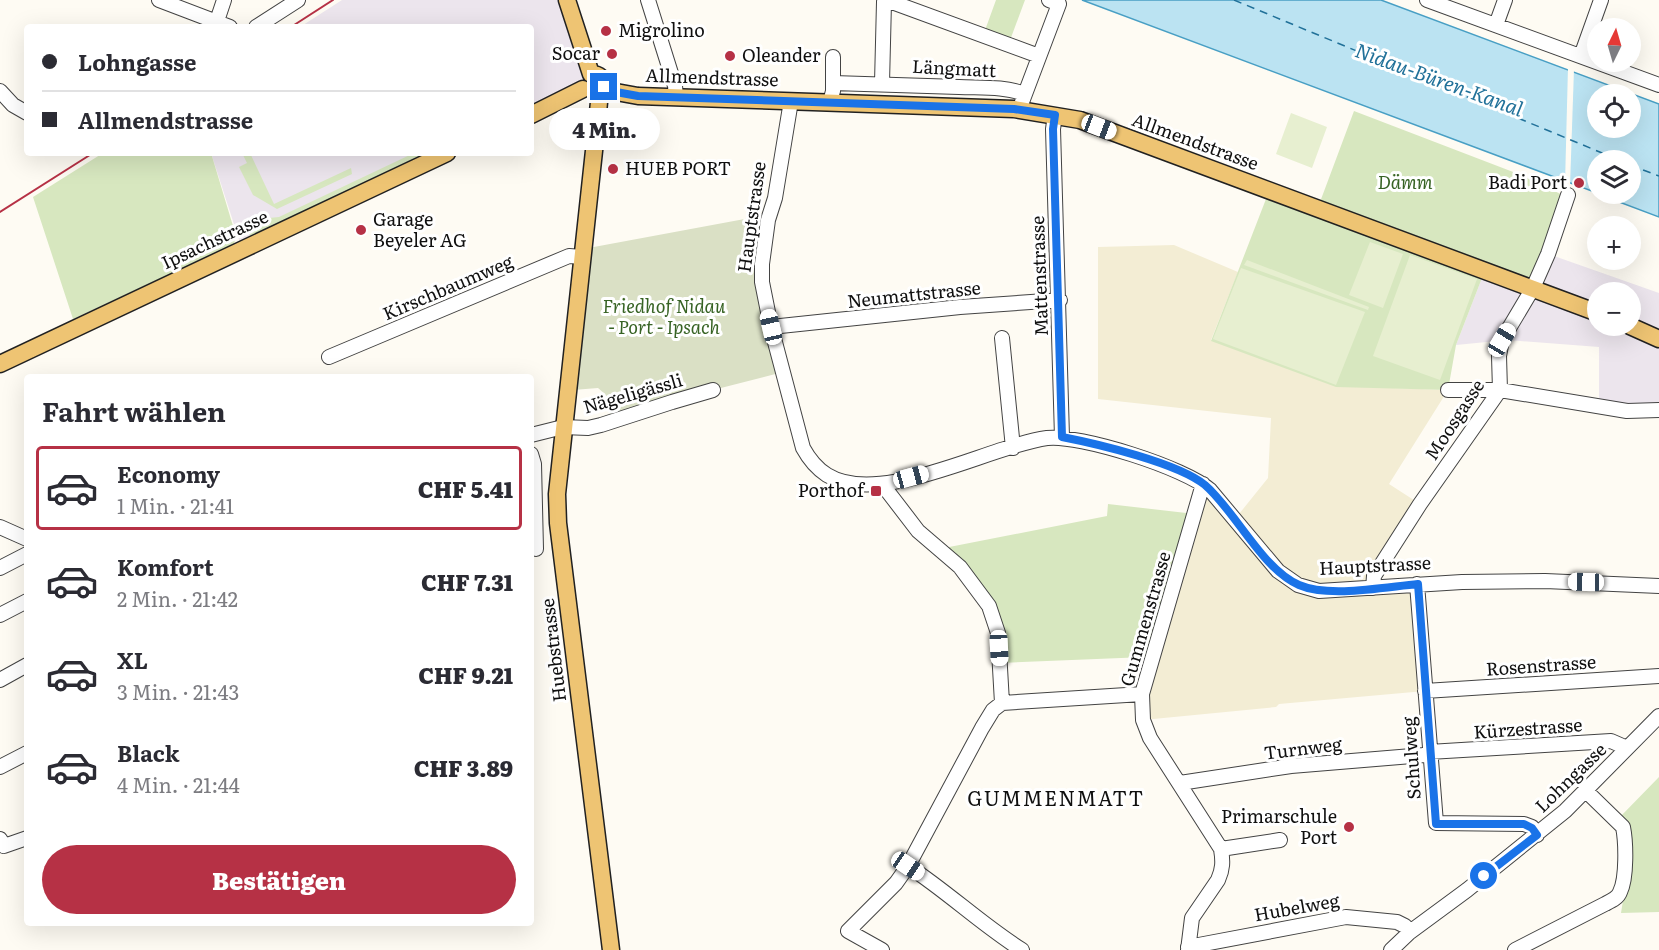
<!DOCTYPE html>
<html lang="de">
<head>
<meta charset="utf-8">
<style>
	:root { --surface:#fff; --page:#f7f7f7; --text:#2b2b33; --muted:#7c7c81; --line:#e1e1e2; --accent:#b63145 }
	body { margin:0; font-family:Literata,serif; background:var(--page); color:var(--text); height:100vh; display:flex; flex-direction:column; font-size:22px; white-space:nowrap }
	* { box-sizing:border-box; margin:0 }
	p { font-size:20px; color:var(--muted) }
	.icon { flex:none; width:33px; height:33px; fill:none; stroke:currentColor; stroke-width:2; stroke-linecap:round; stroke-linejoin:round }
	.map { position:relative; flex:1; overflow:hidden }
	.sheet { position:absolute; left:24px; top:374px; width:510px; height:552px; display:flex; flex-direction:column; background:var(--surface); border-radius:6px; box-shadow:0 6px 24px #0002 }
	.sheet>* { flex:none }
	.guide { position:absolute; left:24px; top:24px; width:510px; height:132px; border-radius:6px; box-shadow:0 6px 24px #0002; display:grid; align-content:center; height:132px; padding:0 18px; background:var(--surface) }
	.needle { width:39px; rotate:5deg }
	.controls { position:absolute; left:1587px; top:18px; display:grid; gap:12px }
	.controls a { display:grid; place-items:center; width:54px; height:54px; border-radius:50%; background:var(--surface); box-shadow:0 6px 24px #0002; font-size:30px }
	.end { position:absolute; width:27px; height:27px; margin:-14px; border:8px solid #1a73e8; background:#fff; box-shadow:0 0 0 3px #fff }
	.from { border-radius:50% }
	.bubble { position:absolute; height:42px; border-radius:21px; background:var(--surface); box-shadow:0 6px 24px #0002; font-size:20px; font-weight:800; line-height:42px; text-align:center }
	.car { position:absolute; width:18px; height:36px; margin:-18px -9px; border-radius:8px; box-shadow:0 0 4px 2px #0007; background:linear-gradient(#fff 24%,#345 0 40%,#fff 0 76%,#345 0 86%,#fff 0) }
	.guide b { display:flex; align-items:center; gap:21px; height:57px; font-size:22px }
	.guide b+b { border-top:2px solid var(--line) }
	.guide i { width:15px; height:15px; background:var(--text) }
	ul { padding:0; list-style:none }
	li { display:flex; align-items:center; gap:18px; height:84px; margin:0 12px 9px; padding:0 6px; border:3px solid transparent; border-radius:6px }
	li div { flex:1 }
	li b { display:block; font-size:22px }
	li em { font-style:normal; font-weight:800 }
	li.current { border-color:var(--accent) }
	li>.icon { width:54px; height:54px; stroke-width:1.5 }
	h2 { padding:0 18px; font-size:27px; line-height:72px }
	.cta { display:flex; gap:12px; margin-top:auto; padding:12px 18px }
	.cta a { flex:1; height:69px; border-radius:36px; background:var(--accent); color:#fff; font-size:24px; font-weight:800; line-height:69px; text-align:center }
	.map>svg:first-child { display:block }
</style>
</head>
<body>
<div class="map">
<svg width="1659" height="950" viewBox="0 0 1659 950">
	<rect width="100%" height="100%" fill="#fefbf3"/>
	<path fill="#ece5ed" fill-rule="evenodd" d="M342 0H567L585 77 582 82 531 115V27H300Z
		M211 153H447L242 249Z
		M1554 256 1659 293V410L1599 406V347L1507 340 1456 345 1482 278ZM1598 292H1630V326H1598Z"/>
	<path fill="#f3edd4" d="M1174 245 1238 272 1211 340 1336 386 1448 390 1389 484 1420 504 1373 587 1417 584 1425 691 1279 704 1276 707 1143 720 1142 709 1203 484 1235 519 1268 478 1271 418 1098 399V247Z"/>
	<path fill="#d7e7bf" d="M996 0H1025L1009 43 984 33Z
		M1354 111 1521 175 1569 198 1535 283 1320 202Z
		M103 153H211L236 236 234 244 73 319 33 197Z
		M242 153H250L274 204 351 168 352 174 277 209 253 195 239 167 247 163Z
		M414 153H429L257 236H251L246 232V225L250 220 279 217Z
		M1266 199 1482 278 1456 345 1448 390 1336 387 1211 341Z
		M1108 504 1195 514 1146 657 1000 663 989 606 939 549 1107 516Z
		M1659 777V912L1621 913 1628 870 1620 817Z"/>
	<path fill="#dae0c5" d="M750 218 768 220 762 264 783 372 713 390 612 422 605 394 598 388 573 390 583 249Z"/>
	<path fill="#e7efd0" d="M1291 113 1327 127 1312 168 1276 154Z
		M1370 242 1403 254 1383 308 1349 295Z
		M1410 255 1477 279 1440 380 1373 356Z
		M1247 260 1369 307 1368 310 1244 265Z
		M1241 268 1365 312 1336 385 1213 339Z"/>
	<path fill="#bbe3f2" stroke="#489fc4" stroke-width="1.5" fill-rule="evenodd" d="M1082 0H1381L1659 104V217L1598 194H1630V160H1598L1597 193ZM1598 94H1630V128H1598Z"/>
	<path fill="#fefbf3" d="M1568 67 1574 69 1570 186 1565 184Z"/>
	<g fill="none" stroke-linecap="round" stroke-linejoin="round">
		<path stroke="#217199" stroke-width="1.5" stroke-dasharray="8 6" stroke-linecap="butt" d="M1234 0 1619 160
			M1630 165 1659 176"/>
		<g stroke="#434343" stroke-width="16">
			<path id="minor" d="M159 0 230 27
				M648 0 675 86 676 97
				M1427 0 1659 85
				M217 21 224 0
				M1496 25 1505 0
				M256 27 298 0
				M1581 56 1601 0
				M833 83C875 84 917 86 959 87 980 88 1005 86 1024 94
				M882 83 884 2 889 1 1039 56
				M0 91 13 105 27 113
				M791 101 775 198 768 220 762 264V282L771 327 803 448C809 459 816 468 827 475 880 508 989 446 1047 438 1079 434 1186 468 1210 490L1278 571 1298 585 1319 591 1462 582 1545 581 1659 586
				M830 102 833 91V57
				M1022 102 1059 4 1049 0
				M1055 115 1053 129 1062 437
				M771 327 960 307 1060 300
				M1002 338 1013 448
				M329 357 569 256 582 257
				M1448 390H1500L1627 411 1659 410
				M531 435 563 427 588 428 601 425 672 402 713 390
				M531 454 534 464 536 549
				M882 484 918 531 960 567 989 606 998 633 1002 703
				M0 527 27 539
				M0 568 27 554
				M1417 584 1436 823 1524 824 1532 827 1537 835
				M1373 588 1374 576 1420 504 1500 390 1499 356 1502 340 1533 288 1548 254 1568 195
				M0 615 27 601
				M0 680 27 665
				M1425 691 1659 676
				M1002 703 1142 694
				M0 767 27 753
				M1180 783 1291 766 1424 755 1429 752 1611 741 1627 748
				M0 839 4 846 27 838
				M1221 849 1280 840
				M908 866C948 892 982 925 1022 950
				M1188 947 1346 917 1397 922 1405 926 1410 932
				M882 950 848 931 896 883 908 866 982 728 993 710 1002 703
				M1188 950 1192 918 1218 880C1223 869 1223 861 1221 849L1150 738 1143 720 1142 694 1203 484
				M1391 950 1410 932 1467 890 1565 811 1659 716
				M1515 950 1605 904C1611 901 1618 898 1620 892 1627 878 1626 842 1623 827L1585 790"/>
		</g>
		<g stroke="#212121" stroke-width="19">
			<path id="major" d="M567 0 591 74
				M591 74C599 74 604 78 604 87L616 92 638 96 1014 109 1080 120 1598 313
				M597 95 599 102 597 123 557 494 558 523 611 950
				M531 115 583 89
				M1630 326 1659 339
				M0 364 447 153"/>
		</g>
		<use href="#minor" stroke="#fff" stroke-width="14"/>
		<use href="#major" stroke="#eec473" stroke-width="16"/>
		<path stroke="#b63145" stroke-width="2" d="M291 27 333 0
			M0 212 93 153"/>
	</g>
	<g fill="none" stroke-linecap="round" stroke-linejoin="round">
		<path stroke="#1a73e8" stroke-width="8" d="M604 87 616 92 638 96 1014 109 1055 115 1053 129 1062 437C1098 444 1178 463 1205 485 1236 512 1262 569 1299 585 1329 598 1385 587 1418 584L1436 824H1524L1532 828 1537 835 1484 876"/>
	</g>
	<g fill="#b63145" stroke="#fff" stroke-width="2">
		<circle cx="606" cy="31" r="6"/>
		<circle cx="612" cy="54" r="6"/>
		<circle cx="730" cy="56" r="6"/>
		<circle cx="613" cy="169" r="6"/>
		<circle cx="1579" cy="183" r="6"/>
		<circle cx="361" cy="230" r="6"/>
		<rect x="870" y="485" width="12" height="12" rx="3"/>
		<circle cx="1349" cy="827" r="6"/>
	</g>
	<g text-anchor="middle" stroke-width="6" stroke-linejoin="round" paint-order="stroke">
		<g font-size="18" fill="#101010" stroke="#fff" text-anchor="start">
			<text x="618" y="37">Migrolino</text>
			<text x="600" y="60" text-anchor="end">Socar</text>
			<text x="742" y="62">Oleander</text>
			<text x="625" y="175">HUEB PORT</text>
			<text x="1567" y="189" text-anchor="end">Badi Port</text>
			<text x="373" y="226">Garage<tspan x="373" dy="21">Beyeler AG</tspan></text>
			<text x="864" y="497" text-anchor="end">Porthof</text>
			<text x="1337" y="823" text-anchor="end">Primarschule<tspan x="1337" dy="21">Port</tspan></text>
		</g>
		<g font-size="18" fill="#101010" stroke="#fff">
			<text transform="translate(954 69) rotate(3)" y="6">Längmatt</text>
			<text transform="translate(712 78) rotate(2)" y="6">Allmendstrasse</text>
			<text transform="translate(1195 142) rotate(20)" y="6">Allmendstrasse</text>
			<text transform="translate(752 217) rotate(-82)" y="6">Hauptstrasse</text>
			<text transform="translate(215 240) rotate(-25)" y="6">Ipsachstrasse</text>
			<text transform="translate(1040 276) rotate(-92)" y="6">Mattenstrasse</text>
			<text transform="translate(448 288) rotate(-23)" y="6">Kirschbaumweg</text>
			<text transform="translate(914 295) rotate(-6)" y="6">Neumattstrasse</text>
			<text transform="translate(633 394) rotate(-16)" y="6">Nägeligässli</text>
			<text transform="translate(1455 420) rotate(-57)" y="6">Moosgasse</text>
			<text transform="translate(1375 566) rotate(-3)" y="6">Hauptstrasse</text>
			<text transform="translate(1146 619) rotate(-74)" y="6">Gummenstrasse</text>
			<text transform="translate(554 650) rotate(-97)" y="6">Huebstrasse</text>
			<text transform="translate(1541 666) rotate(-4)" y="6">Rosenstrasse</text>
			<text transform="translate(1528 729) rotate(-4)" y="6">Kürzestrasse</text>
			<text transform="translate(1303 749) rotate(-7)" y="6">Turnweg</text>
			<text transform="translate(1412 758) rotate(-94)" y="6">Schulweg</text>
			<text transform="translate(1571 778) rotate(-44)" y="6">Lohngasse</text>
			<text transform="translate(1297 908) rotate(-10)" y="6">Hubelweg</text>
		</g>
		<g font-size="18" font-style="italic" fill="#376324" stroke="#fff">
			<text x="1405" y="189">Dämm</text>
			<text x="664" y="313">Friedhof Nidau<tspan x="664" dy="21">- Port - Ipsach</tspan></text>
		</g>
		<g font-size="20" font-style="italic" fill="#217199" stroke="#fff">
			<text transform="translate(1439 80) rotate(20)" y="7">Nidau-Büren-Kanal</text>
		</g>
		<g font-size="20" letter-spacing="1.5" fill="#101010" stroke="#fff">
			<text x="1056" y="806">GUMMENMATT</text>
		</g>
	</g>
</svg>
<div class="controls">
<a><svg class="needle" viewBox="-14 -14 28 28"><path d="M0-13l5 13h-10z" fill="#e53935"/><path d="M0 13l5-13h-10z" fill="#7c7c81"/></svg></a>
<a><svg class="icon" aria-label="locate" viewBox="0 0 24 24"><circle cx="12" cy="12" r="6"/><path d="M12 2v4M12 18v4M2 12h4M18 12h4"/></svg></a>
<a><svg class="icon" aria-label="layers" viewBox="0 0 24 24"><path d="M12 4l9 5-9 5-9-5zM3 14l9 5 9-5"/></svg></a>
<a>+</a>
<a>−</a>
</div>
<i class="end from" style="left:1484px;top:876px"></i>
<i class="end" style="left:604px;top:87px"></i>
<div class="bubble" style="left:549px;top:108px;width:111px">4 Min.</div>
<i class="car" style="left:1099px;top:127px;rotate:111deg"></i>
<i class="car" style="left:771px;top:327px;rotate:347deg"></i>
<i class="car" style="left:1502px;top:340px;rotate:31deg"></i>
<i class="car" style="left:911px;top:477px;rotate:75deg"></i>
<i class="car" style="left:1586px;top:582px;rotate:271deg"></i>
<i class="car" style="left:999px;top:648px;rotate:177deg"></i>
<i class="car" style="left:908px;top:866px;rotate:124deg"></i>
<div class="guide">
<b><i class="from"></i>Lohngasse</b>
<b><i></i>Allmendstrasse</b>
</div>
<section class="sheet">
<h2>Fahrt wählen</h2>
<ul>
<li class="current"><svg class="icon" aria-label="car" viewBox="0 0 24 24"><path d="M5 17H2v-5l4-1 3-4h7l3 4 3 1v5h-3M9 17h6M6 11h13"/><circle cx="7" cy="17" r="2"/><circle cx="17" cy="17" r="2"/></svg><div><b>Economy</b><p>1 Min. · 21:41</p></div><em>CHF 5.41</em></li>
<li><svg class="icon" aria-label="car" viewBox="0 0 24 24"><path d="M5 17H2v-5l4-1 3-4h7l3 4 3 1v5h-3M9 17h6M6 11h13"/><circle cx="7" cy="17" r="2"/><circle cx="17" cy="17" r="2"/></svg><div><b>Komfort</b><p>2 Min. · 21:42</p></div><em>CHF 7.31</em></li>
<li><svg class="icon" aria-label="car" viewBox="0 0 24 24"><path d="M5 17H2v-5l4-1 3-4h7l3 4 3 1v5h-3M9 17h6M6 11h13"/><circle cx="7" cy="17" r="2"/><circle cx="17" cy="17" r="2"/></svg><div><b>XL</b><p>3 Min. · 21:43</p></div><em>CHF 9.21</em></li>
<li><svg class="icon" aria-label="car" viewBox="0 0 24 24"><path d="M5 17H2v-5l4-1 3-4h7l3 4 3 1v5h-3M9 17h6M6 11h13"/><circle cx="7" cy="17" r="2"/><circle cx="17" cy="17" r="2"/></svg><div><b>Black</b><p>4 Min. · 21:44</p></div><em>CHF 3.89</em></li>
</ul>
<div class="cta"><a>Bestätigen</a></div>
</section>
</div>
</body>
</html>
